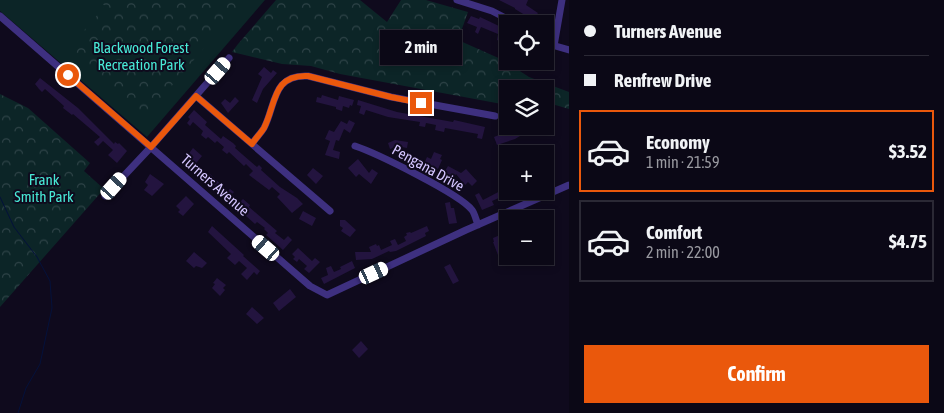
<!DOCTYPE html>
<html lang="en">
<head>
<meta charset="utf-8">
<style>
	:root { --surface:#0b0816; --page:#14111f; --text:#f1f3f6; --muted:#9a9aa1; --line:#2b2935; --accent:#ea580c }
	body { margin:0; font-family:"Asap Condensed",sans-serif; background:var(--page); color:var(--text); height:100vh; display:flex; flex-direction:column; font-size:19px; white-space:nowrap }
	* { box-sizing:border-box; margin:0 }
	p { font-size:16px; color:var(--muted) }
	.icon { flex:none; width:28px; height:28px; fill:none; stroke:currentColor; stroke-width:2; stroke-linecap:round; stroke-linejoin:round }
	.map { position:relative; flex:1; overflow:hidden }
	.panel { display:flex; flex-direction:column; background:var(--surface); width:375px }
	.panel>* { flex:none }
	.hud { display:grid; align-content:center; height:110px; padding:0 15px; background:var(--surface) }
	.fabs { position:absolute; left:499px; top:15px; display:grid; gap:10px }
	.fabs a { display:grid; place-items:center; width:55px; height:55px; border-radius:0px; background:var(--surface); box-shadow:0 2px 8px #0003,0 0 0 1px var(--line); font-size:25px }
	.end { position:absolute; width:22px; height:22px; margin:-11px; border:6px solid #ea580c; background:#fff; box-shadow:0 0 0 2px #fff }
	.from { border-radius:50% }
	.bubble { position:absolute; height:35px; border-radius:0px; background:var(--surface); box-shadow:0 2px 8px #0003,0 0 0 1px var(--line); font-size:16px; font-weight:700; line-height:35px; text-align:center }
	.car { position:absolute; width:15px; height:30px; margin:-15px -8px; border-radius:6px; box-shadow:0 0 4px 1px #0007; background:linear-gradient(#fff 24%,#345 0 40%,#fff 0 76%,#345 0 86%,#fff 0) }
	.hud b { display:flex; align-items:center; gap:18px; height:48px; font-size:19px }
	.hud b+b { border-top:1px solid var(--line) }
	.hud i { width:12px; height:12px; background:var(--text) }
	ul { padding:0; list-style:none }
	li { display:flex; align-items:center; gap:15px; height:82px; margin:0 10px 8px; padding:0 5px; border:2px solid var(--line); border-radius:0px }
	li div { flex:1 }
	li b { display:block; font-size:19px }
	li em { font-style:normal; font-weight:700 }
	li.selected { border-color:var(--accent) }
	li>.icon { width:45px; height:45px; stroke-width:1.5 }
	.primary-button { display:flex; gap:10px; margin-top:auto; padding:10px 15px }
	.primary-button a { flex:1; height:58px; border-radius:0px; background:var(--accent); color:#fff; font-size:20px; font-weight:700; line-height:58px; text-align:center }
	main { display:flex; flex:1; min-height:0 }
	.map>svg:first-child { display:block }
</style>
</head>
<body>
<main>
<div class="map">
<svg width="569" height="413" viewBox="0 0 569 413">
	<defs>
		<pattern id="forest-crowns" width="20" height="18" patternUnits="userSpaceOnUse" patternTransform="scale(1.25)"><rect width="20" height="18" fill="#0c2527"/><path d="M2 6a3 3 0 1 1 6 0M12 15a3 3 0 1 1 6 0" fill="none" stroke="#2e4347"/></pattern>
	</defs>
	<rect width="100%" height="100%" fill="#0f0a1d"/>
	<path fill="#0c2527" d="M0 0H265L147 137 0 11Z"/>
	<path fill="url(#forest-crowns)" d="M98 0H245L146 116 68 49 105 6Z
		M276 0H360L387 22 401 0H426L468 12 458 40 503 60 529 77 569 92V109L545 102V89H508L507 105 340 74 311 66 282 64 232 52 238 44Z
		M0 94 28 108 90 163 84 171 104 189 0 307Z"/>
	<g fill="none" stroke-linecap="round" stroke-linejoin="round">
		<path stroke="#04113b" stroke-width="1" d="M0 197 14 227 37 257 50 281 52 308 40 364 26 388 18 413"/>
	</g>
	<path fill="#23143f" d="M499 0H528L526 5 538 13 533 20 515 9V8Z
		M471 16 479 19 480 17 499 26 498 28 508 33V41L506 40 505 43 497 40 498 34 481 27 478 34 475 32 477 27 467 23Z
		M264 67 271 73 273 70 277 73 263 89 257 103 252 100 262 77 258 74Z
		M40 78 78 108 114 144 115 142 118 144 119 143 127 151 117 163 108 155 113 150 103 141 98 146 94 142 100 137 73 114 72 115 63 108 64 106 45 89 42 92 39 89 35 84Z
		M322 95 338 100 339 96 354 100 352 106 350 105 349 108 343 106 342 111 336 109V107L316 102 317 97 321 98Z
		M235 97 239 101 228 113 221 103 225 99 230 103Z
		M358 100 397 112 453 122 454 120 485 127 482 139 477 138 478 134 445 128 444 132 435 130 436 125 426 123 425 127 419 126 420 122 388 117 366 110 364 115 359 113 361 106 357 105Z
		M194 110 207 122 205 125 221 139 223 136 233 143 236 146 235 148 257 167 259 165 262 168 261 170 280 187 297 198 303 204 292 213 277 197 280 194 272 187 269 190 249 175 253 171 246 164 244 166 229 152 227 154 222 150 224 147 217 141 215 143 208 137 206 139 201 135 203 131 193 122 190 126 187 123 190 119 188 117Z
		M349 120 355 123 350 133 344 129 339 141 336 140 333 150 340 152 339 159 325 155 330 141 325 139 329 130 334 132 341 121 347 124Z
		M518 126H522L525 133 515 139 497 145 494 137 504 133 505 135Z
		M395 140 408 142 407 148 402 147 401 151 395 150V147L390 149 388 143Z
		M193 148 202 156 193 167 184 160Z
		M434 152 442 155 440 159 442 160 438 169 430 166 429 168 423 166 427 157 431 159Z
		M358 159 369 173 372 169 378 173 371 184 359 174 356 177 348 168Z
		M448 166 461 173 466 169 477 181 472 186 468 182 465 185 456 174 452 181 439 174 441 169 445 171Z
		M313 168 323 176 316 184 307 175Z
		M150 174 164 184 152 196 144 190 148 185 145 182Z
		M210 174 228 191 230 189 234 192 232 194 240 202 243 199 250 205 249 207 277 231 275 233 284 240 288 236 292 240 283 250 266 235 268 233 264 229 265 228 257 222 255 224 219 192 220 191 211 183 209 185 204 180Z
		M508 187V194L492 201 494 205 482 210 475 195 479 193 483 200Z
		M186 196 194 204 183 216 178 212 180 210 176 206Z
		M450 202 451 208H454L457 223 449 224 445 203Z
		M303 211 316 218 312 226 299 219Z
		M340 220H345L356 230 350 237 341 231 343 228 340 226Z
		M212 226 244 255 243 256 260 271 257 275 254 272 247 280 241 274 247 268 239 261 235 265 227 258 231 254 208 232Z
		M427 226 429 231 425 233 426 236 396 251 390 252 389 251 372 259 356 260 355 252H371L369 247 376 244 377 246 379 245 381 250 392 245 390 241 395 239 398 245 406 241 404 237 407 235 406 233 410 232 411 233Z
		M500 235 503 242 505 241 507 245 504 246 508 254 502 258 500 254 498 255 493 242H494L493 238Z
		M298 248 312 261 315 258 320 262 309 273 304 269 307 266 299 259 297 262 293 259 295 257 292 254Z
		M194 252 207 263 202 268 196 266 194 268 186 261Z
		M352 261 355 268 324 284 321 278 328 275 326 268 331 266 334 272 341 269 340 267Z
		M450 264 459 281 453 284 444 267Z
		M217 278 226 285 223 288 225 290 220 296 212 288 215 284 213 283Z
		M290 289 296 297 279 311 273 303Z
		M252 307 264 318 257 324 246 314Z
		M361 341 368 349 359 358 352 350Z"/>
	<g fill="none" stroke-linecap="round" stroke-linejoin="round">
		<path stroke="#3e3080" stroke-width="7" d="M457 0 492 11 517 24
			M0 16 310 286 327 295 466 230 569 185
			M545 43 569 50
			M554 46 562 0
			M196 96 330 211
			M252 144C255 139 261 133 264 128 276 105 272 74 308 76L391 97 495 116
			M355 146C376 153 460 194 472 210 475 214 476 220 478 225
			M105 196 151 147 229 58"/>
	</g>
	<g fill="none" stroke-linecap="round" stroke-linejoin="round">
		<path stroke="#ea580c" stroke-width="6" d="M68 75 151 147 196 96 252 144C255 139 261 133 264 128 276 105 272 74 308 76L391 97 421 103"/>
	</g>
	<g text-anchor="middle" stroke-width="4" stroke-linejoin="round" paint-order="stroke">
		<g font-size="15" fill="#48e9d6" stroke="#0f0a1d">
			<text x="141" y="53">Blackwood Forest<tspan x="141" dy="17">Recreation Park</tspan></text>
			<text x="44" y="185">Frank<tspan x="44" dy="17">Smith Park</tspan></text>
		</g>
		<g font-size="15" fill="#d4c5ff" stroke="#0f0a1d">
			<text transform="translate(428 168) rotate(29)" y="5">Pengana Drive</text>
			<text transform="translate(215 185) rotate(41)" y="5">Turners Avenue</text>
		</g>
	</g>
</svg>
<div class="fabs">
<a><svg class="icon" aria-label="locate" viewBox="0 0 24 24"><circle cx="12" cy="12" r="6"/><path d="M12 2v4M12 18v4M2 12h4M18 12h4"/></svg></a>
<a><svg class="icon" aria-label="layers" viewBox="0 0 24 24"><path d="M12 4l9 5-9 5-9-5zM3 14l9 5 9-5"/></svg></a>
<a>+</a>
<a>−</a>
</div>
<i class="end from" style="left:68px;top:75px"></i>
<i class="end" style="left:421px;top:103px"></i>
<div class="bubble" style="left:380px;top:30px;width:82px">2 min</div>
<i class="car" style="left:218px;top:71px;rotate:41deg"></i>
<i class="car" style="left:114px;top:186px;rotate:42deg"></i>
<i class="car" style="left:266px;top:248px;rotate:311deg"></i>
<i class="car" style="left:374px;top:273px;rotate:65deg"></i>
</div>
<section class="panel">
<div class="hud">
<b><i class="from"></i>Turners Avenue</b>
<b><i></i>Renfrew Drive</b>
</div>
<ul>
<li class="selected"><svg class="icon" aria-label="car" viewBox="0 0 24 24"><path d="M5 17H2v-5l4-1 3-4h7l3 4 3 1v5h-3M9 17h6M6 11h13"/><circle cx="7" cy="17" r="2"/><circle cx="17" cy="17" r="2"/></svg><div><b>Economy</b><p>1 min · 21:59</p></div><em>$3.52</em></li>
<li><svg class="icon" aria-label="car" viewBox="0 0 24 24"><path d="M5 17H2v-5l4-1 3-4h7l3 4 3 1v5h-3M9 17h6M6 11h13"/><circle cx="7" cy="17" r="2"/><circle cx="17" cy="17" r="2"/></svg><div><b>Comfort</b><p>2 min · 22:00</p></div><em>$4.75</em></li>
</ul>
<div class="primary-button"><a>Confirm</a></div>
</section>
</main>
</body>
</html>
